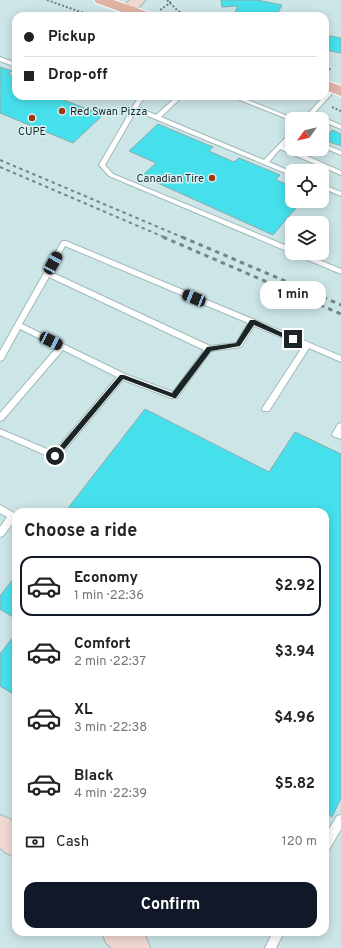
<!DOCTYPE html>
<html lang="en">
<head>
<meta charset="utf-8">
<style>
	:root { --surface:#fff; --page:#f2f2f2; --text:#222; --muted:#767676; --line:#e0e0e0; --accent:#111827 }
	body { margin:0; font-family:Overpass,sans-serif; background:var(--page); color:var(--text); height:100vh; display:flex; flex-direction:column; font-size:15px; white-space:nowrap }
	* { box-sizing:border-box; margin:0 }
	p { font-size:13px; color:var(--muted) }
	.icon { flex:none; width:22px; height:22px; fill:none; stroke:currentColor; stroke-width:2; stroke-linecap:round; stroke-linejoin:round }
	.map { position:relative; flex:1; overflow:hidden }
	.drawer { position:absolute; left:12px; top:508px; width:317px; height:428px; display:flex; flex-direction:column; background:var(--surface); border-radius:12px; box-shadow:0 2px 10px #0003 }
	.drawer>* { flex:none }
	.top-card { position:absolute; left:12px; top:12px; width:317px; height:88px; border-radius:12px; box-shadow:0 2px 10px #0003; display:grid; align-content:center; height:88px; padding:0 12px; background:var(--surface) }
	.needle { width:26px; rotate:236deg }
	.buttons { position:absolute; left:285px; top:112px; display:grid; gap:8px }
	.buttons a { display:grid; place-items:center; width:44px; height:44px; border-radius:8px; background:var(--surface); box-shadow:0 2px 10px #0003; font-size:20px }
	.end { position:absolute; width:18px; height:18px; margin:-9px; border:5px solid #1c2526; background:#fff; box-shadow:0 0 0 2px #fff }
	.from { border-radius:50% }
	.bubble { position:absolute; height:28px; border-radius:12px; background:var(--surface); box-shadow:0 2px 10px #0003; font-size:13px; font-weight:700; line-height:28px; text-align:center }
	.car { position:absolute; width:12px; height:24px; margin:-12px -6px; border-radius:5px; box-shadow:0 0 3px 1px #0007; background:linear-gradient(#222 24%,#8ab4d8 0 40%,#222 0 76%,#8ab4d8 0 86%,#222 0) }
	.top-card b { display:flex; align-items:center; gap:14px; height:38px; font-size:15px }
	.top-card b+b { border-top:1px solid var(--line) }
	.top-card i { width:10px; height:10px; background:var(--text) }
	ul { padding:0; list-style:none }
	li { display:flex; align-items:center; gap:12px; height:60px; margin:0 8px 6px; padding:0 4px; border:2px solid transparent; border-radius:12px }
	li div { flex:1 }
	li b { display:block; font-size:15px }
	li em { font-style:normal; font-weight:700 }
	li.on { border-color:var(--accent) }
	li>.icon { width:36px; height:36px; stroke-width:1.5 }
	h2 { padding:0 12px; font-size:18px; line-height:48px }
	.pay { display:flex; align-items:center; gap:10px; height:44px; padding:0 12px; font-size:15px }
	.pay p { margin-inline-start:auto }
	.action { display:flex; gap:8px; margin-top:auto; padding:8px 12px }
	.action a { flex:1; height:46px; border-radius:12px; background:var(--accent); color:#fff; font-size:16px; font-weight:700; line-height:46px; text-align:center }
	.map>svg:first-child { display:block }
</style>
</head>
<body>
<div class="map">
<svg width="341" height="948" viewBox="0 0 341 948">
	<rect width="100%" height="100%" fill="#cce5e7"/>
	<path fill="#46e0ec" stroke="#90a8aa" d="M221 0H257L282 5 276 16H252L235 12 238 6 222 7Z
		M325 35 341 38V53L325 50Z
		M0 67 12 71 8 74 16 77V96H53L103 115 73 143 0 113Z
		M158 124 213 147 209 151 234 162 239 158 280 175 276 180 292 186V201H302L273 235 142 176 156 163 129 151Z
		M332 130 341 134V146L324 140Z
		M145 409 269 472 295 432 341 454V798L332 817 325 812V512H65Z
		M16 575V619L0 609V596Z
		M16 633V696L0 686V654Z"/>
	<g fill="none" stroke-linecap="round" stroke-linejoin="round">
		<g stroke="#a1b9bb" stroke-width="2">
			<path id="service" d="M125 8 130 9 120 16H113Z
				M0 57 16 63V67L0 61Z
				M332 87 337 88 309 119H303Z
				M139 96H145L138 107 156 115 177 96H183L161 117 264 160 290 133 292 132V137L284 146 341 171V175L280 149 269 162 292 172V176L290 175 136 111 105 165 113 174 292 248V253H302L341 269V274L109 176 99 165Z
				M230 96H238L295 119H292V121L290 120Z
				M322 117 341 125V129L322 121V119H319Z
				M322 143 341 151V155L322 147Z
				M322 184 341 192V196L322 188Z
				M62 241H66L341 356V362L309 348 269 411H263L262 409 263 407 303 346 254 326 241 347 211 351 177 398H171L123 380 58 458H52L0 435V429L54 452 117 377 63 350 3 420 0 421V413L57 347 20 329 3 360 0 361V351ZM65 246 248 323 236 343 210 346 51 272ZM49 277 204 350 173 392 125 374 22 324Z
				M341 423V439L333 436 332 434 338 424Z
				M0 505 16 514V519L3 536 0 537V527L7 517 0 513Z
				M341 815V829L329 850 325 851V836L337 816Z
				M273 932H284L276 948H265Z"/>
		</g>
		<g stroke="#a1b9bb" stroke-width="2">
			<path id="secondary" d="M130 0H145C140 8 131 14 122 12L120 9Z
				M0 815 10 819 16 824V857L6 853 0 848Z
				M102 932H140L146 937 150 948H112L106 943Z"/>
		</g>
		<g stroke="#fff" stroke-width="2">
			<path id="primary" d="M94 0H114L151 13 153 16H133L96 3Z
				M325 80 341 86V96L325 90Z"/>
		</g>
		<path stroke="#6e7f80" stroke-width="2" stroke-dasharray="2 2" stroke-linecap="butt" d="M47 0 92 16
			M167 0 178 11 191 16
			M160 10 170 3V0
			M325 67 331 70
			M332 107 341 111"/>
		<use href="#service" fill="#fff" fill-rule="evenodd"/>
		<use href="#secondary" fill="#f0d9d2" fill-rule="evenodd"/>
		<use href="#primary" fill="#e1b3a4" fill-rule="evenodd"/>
		<path stroke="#748587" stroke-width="2" stroke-dasharray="3.5 3.5" stroke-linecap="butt" d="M0 160 184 238
			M0 167 166 238"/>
		<path stroke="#748587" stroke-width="3" stroke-dasharray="4.5 4.5" stroke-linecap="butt" d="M163 237 341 314
			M182 237 341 305"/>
	</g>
	<path fill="#1c2526" d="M250 320H255L296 339 293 341H291L254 325 240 346 211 351 176 398H174L123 379 57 458H53V454L120 375H124L172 393 207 347 236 343Z"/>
	<g fill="#9e390f" stroke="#d9f3f5" stroke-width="1.5">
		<circle cx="62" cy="111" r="4"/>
		<circle cx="32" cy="118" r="4"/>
		<circle cx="212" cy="178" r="4"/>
	</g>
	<g text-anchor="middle" stroke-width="3" stroke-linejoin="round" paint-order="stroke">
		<g font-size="11" fill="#1c2526" stroke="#d9f3f5" text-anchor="start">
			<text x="70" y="115">Red Swan Pizza</text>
			<text x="32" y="135" text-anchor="middle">CUPE</text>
			<text x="204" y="182" text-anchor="end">Canadian Tire</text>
		</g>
	</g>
</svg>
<div class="buttons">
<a><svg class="needle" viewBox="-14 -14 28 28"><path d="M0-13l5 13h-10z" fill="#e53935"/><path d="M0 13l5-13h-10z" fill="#767676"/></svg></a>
<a><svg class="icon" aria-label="locate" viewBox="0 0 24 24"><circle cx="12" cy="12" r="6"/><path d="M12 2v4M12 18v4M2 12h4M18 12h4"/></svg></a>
<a><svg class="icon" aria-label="layers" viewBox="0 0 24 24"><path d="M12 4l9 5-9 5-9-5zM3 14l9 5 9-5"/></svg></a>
</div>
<i class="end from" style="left:55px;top:456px"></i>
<i class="end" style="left:293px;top:339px"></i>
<div class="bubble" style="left:260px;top:281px;width:66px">1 min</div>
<i class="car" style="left:53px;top:263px;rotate:29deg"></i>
<i class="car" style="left:194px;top:298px;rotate:292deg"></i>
<i class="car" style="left:51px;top:341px;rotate:116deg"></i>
<div class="top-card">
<b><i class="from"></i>Pickup</b>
<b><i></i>Drop-off</b>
</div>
<section class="drawer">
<h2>Choose a ride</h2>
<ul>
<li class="on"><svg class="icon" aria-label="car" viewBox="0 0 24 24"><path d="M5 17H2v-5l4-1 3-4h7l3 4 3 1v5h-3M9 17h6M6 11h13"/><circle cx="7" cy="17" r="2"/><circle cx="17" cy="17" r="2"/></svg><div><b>Economy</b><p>1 min · 22:36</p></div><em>$2.92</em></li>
<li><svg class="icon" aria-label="car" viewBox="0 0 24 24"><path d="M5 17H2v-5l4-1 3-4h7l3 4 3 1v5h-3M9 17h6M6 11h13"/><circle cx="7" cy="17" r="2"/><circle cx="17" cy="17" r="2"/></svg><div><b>Comfort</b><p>2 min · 22:37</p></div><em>$3.94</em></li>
<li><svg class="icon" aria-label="car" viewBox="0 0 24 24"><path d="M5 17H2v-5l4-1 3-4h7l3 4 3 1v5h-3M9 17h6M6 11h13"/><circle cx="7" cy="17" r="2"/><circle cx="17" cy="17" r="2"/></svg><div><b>XL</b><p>3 min · 22:38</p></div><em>$4.96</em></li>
<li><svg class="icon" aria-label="car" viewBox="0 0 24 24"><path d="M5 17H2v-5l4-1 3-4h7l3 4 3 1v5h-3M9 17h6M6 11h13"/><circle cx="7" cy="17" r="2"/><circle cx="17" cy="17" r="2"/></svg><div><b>Black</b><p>4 min · 22:39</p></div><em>$5.82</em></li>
</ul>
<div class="pay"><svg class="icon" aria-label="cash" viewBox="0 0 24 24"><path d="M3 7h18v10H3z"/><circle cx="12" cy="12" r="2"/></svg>Cash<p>120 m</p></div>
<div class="action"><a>Confirm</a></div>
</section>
</div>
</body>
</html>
